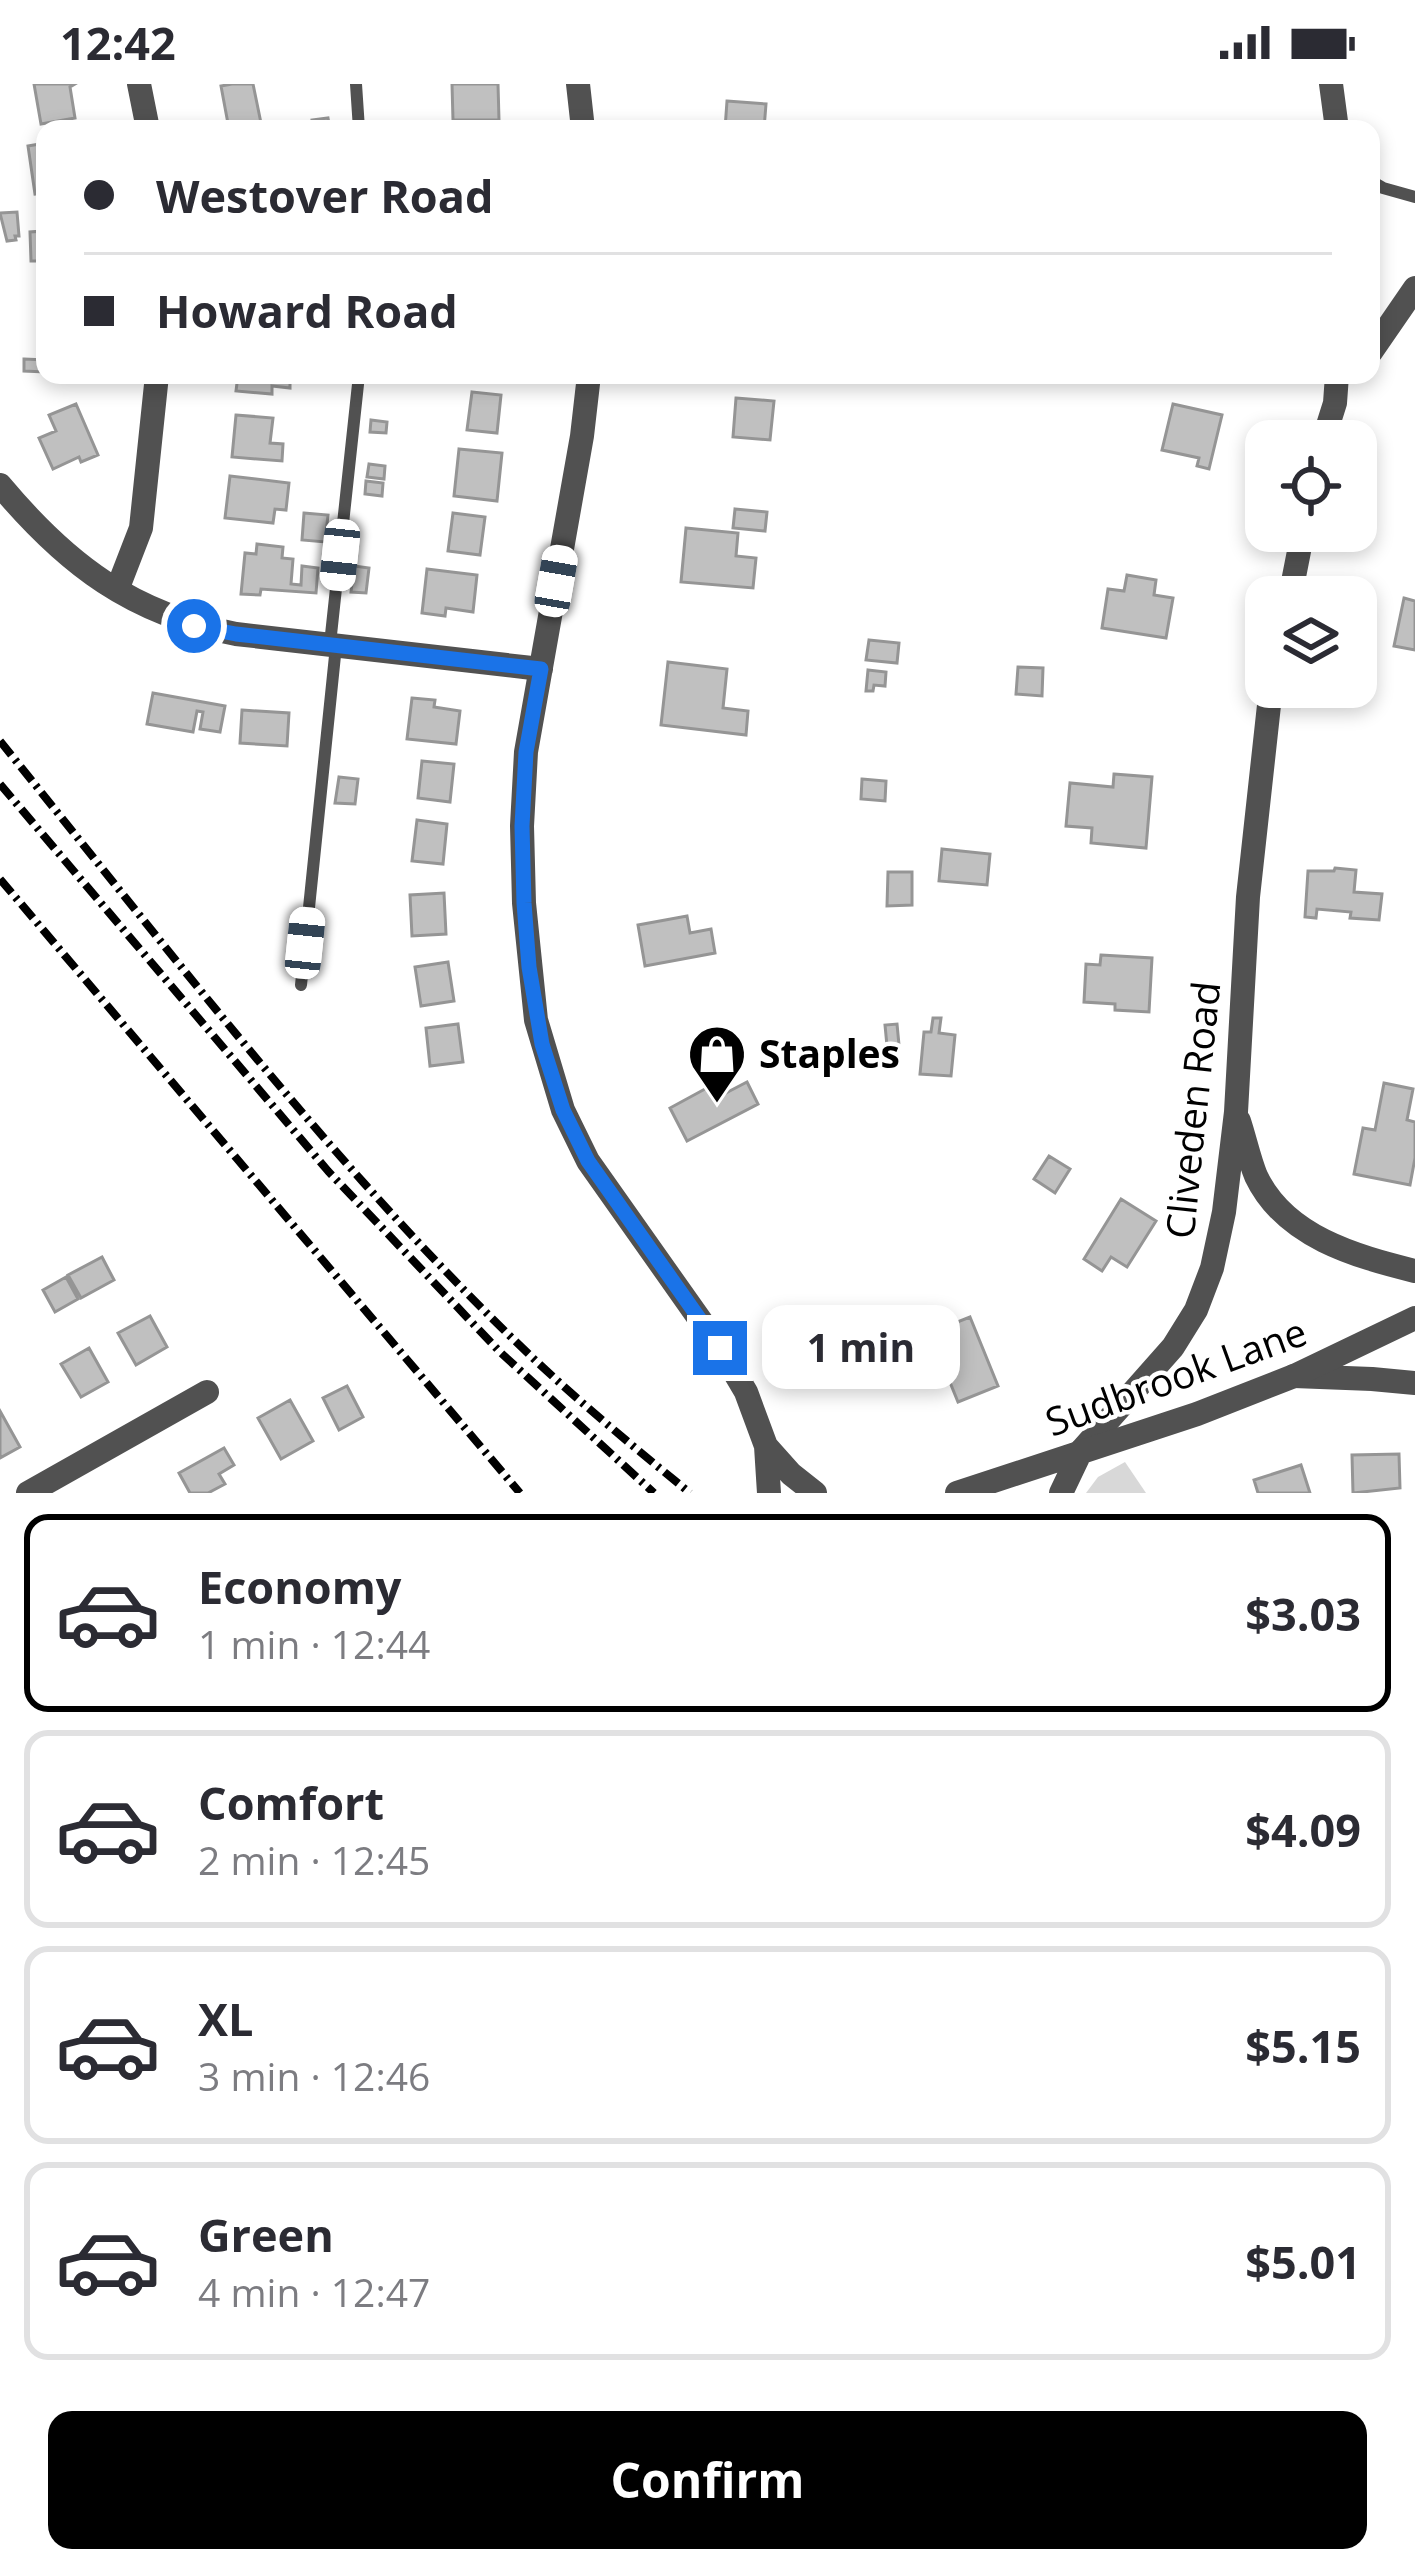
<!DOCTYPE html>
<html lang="en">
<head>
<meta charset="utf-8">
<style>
	:root { --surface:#fff; --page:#f2f2f3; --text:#2b2b33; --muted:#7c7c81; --line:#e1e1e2; --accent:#000 }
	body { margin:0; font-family:"Open Sans",sans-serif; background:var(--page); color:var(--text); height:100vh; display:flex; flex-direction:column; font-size:45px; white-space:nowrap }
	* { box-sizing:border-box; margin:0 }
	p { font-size:39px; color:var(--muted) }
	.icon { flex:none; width:66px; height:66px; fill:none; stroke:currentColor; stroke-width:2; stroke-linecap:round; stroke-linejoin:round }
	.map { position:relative; height:1409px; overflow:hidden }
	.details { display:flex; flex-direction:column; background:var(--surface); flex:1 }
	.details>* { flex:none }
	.banner { position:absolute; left:36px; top:36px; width:1344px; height:264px; border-radius:24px; box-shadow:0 6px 18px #0003; display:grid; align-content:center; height:264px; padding:0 48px; background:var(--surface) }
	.fabs { position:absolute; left:1245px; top:336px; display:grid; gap:24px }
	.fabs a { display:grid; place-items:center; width:132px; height:132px; border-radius:24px; background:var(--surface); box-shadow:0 6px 18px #0003; font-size:60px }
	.end { position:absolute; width:54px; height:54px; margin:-27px; border:15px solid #1a73e8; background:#fff; box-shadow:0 0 0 6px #fff }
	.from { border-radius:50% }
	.bubble { position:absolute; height:84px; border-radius:24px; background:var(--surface); box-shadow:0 6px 18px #0003; font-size:39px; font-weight:700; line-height:84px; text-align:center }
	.car { position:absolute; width:36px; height:72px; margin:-36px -18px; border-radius:15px; box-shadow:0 0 9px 3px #0007; background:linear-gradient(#fff 24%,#345 0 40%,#fff 0 76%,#345 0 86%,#fff 0) }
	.banner b { display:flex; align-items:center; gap:42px; height:114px; font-size:45px }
	.banner b+b { border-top:3px solid var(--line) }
	.banner i { width:30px; height:30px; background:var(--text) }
	ul { padding:21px 0 0; list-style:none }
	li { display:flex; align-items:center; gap:36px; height:198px; margin:0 24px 18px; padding:0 24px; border:6px solid var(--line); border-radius:24px }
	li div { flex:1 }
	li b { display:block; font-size:45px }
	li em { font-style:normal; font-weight:700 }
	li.active { border-color:var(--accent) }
	li>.icon { width:108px; height:108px; stroke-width:1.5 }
	.cta { display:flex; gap:24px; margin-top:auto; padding:24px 48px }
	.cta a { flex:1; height:138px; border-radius:24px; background:var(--accent); color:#fff; font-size:48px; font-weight:700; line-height:138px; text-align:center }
	.status { display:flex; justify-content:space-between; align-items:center; height:84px; padding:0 60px; background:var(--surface); direction:ltr }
	.status svg { height:33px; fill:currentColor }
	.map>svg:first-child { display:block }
</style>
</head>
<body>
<div class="status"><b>12:42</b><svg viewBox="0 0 49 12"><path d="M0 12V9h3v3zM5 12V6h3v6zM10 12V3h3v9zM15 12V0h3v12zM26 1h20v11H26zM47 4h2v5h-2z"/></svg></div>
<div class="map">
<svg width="1415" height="1409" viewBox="0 0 1415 1409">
	<rect width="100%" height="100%" fill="#fff"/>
	<path fill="#d8d8d8" d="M1125 1378 1146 1409H1086L1098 1393Z"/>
	<path fill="#c0c0c0" stroke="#959595" stroke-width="3" d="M34 0H75L70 3 75 34 41 40Z
		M232 0H253L261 39 229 45 221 2Z
		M452 0H498L499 36H453Z
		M727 17 766 20 764 45H725Z
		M328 34 330 45H313L312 36Z
		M45 59V109L35 110 28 62Z
		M45 127V177H31L30 148 43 147 42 128Z
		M17 128 19 152H15L16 156 7 157 0 129Z
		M24 275 45 276V288L24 287Z
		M238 291H290V304L272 302V310L236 307Z
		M472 308 501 311 497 349 467 346Z
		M736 314 774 317 770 356 733 353Z
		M76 320 98 371 81 378 79 373 53 385 39 354 56 347 49 331Z
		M1173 320 1222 331 1209 385 1197 382 1199 374 1162 366Z
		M236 331 273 334 270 359 283 360 282 377 232 373Z
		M371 336 387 338 386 349 370 348Z
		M459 365 502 369 497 417 454 412Z
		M369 380 385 382 384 395 367 393Z
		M230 392 289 399 286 426 275 425 273 439 225 434Z
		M366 397 383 399 382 412 365 410Z
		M735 425 767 428 765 447 733 444Z
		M304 429 328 431 325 458 302 456Z
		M453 429 485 433 480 471 448 467Z
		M686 444 738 449 736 472 756 474 753 504 681 498Z
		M257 460 283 463 282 474 293 475 291 500 301 501 302 482 318 484 316 509 261 505 260 511 241 510 245 469 256 470Z
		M354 482 369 484 366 509 351 508Z
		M427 485 477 491 473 528 446 524 445 532 422 529Z
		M1127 491 1156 496 1154 511 1173 514 1166 554 1102 544 1108 505 1124 507Z
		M1404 514 1415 517V566L1394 562Z
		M869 556 899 559 897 579 866 576Z
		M668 578 727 585 723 624 748 627 746 651 661 641Z
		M1018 583 1043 584 1042 612 1016 610Z
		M868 586 886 588 885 602 874 601 873 607H866Z
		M153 609 225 622 220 648 200 645 203 628 197 627 193 648 147 640Z
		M412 614 435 616 434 623 460 627 456 660 407 655Z
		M242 626 289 629 287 662 240 659Z
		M422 677 454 680 450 718 418 714Z
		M1114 690 1152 693 1146 764 1091 759 1092 744 1066 742 1070 699 1113 703Z
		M339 693 358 695 355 720 335 719Z
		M862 695 886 697 885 717 861 715Z
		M417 736 447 740 443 780 412 777Z
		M942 765 990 770 987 801 939 797Z
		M1335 784 1356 786 1354 808 1382 810 1379 836 1350 834 1351 828 1317 825 1316 834 1305 833 1308 787H1334Z
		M888 788H912V821L887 822Z
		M444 809 446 850 412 852 410 811Z
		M687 832 690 849 711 845 715 869 645 882 638 841Z
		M1101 871 1152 874 1149 928 1115 926V920L1084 918 1086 880 1100 881Z
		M448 878 454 917 421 922 415 883Z
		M933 934H941L939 949 955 951 951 992 920 990 924 948H931Z
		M458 940 463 978 430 982 426 944Z
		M897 940 899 961 887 962 885 941Z
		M747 998 758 1020 687 1057 670 1024 716 999 722 1011Z
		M1384 999 1413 1005 1407 1036 1415 1038V1074L1410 1101 1354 1090 1363 1044 1375 1046Z
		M1049 1072 1070 1085 1055 1109 1034 1095Z
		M1121 1115 1156 1137 1127 1183 1111 1173 1102 1187 1084 1175Z
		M102 1173 114 1196 81 1214 68 1191Z
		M66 1193 78 1215 55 1228 43 1206Z
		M943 1227 950 1241 938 1247 931 1233Z
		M150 1232 167 1263 136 1281 118 1249Z
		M970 1233 998 1302 958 1318 934 1259 956 1251 952 1240Z
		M89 1264 108 1298 81 1313 61 1280Z
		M347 1302 363 1333 339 1346 323 1314Z
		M290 1316 313 1357 281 1375 258 1334Z
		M0 1327 20 1363 0 1374Z
		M224 1364 234 1381 219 1390 225 1400 208 1409H190L179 1389Z
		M1399 1370 1400 1404 1353 1409 1352 1371Z
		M1301 1381 1310 1409H1258L1254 1396Z"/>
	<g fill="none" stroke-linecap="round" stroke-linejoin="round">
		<path stroke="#515151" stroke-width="12" d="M356 0 359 45
			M1371 97 1383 104 1415 113
			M330 560 359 291
			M301 901 336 562"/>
		<path stroke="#515151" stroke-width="24" d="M139 0 148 45
			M578 0 583 45
			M1331 0 1337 45
			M1371 268 1415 204
			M589 291 582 352 526 668 522 742 524 819 536 936 563 1026 588 1077 720 1264 746 1308 766 1362 769 1409
			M1323 357 1335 319 1337 291
			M0 401C67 481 132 530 236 550L541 585
			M117 506 141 444 157 291
			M1290 513 1303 447
			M1239 1037C1245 1055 1249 1075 1256 1092 1285 1153 1355 1172 1415 1187
			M1294 1292 1372 1295 1415 1299
			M766 1362 791 1390 815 1409
			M1081 1367 1173 1263 1196 1226 1212 1184 1224 1128 1236 1028 1248 813 1271 603
			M28 1409 207 1308"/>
		<path stroke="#515151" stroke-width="24" d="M957 1409 1197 1330 1294 1292 1415 1234
			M1061 1409 1081 1367"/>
		<path stroke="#000" stroke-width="8" stroke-dasharray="18 6 3 6" stroke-linecap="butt" d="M0 657C164 860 323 1070 511 1253 568 1309 629 1359 690 1409
			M0 700 328 1087 500 1268 654 1409
			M0 795 520 1409"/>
	</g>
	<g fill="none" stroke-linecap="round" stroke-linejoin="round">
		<path stroke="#1a73e8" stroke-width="15" d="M194 542 236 550 541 585 526 668 522 742 524 819 529 883 542 960 563 1026 588 1077 720 1264"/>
	</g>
	<defs>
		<g id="shop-pin" transform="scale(3)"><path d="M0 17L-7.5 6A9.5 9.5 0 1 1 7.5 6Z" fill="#000" stroke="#fff"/><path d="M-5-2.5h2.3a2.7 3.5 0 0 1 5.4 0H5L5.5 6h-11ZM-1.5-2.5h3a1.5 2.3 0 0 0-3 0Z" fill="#fff"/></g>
	</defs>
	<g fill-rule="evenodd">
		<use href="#shop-pin" x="717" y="970"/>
	</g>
	<g text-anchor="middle" stroke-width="9" stroke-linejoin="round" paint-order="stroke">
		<g font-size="39" font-weight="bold" fill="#000" stroke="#fff" text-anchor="start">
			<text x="759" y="984">Staples</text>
		</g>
		<g font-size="39" fill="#000" stroke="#fff">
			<text transform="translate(1193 1026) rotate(-84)" y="14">Cliveden Road</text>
			<text transform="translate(1176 1293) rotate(-20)" y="14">Sudbrook Lane</text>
		</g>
	</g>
</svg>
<div class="fabs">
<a><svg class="icon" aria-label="locate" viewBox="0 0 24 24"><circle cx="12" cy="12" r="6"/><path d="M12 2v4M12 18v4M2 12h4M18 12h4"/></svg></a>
<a><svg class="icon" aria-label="layers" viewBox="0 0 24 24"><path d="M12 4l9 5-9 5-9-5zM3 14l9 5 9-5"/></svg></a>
</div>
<i class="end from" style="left:194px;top:542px"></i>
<i class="end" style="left:720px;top:1264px"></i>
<div class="bubble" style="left:762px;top:1221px;width:198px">1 min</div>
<i class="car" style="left:340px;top:471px;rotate:186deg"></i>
<i class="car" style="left:556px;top:497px;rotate:10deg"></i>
<i class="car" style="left:305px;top:859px;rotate:6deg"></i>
<div class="banner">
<b><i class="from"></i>Westover Road</b>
<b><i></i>Howard Road</b>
</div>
</div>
<section class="details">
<ul>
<li class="active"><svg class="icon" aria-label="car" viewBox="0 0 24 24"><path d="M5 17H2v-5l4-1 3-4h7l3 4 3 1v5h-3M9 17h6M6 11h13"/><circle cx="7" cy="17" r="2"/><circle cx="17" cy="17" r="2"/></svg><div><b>Economy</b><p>1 min · 12:44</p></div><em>$3.03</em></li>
<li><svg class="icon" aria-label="car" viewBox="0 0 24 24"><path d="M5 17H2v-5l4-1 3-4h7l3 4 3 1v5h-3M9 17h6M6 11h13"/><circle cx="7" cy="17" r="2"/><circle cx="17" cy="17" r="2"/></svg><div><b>Comfort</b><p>2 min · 12:45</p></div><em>$4.09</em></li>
<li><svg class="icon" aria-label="car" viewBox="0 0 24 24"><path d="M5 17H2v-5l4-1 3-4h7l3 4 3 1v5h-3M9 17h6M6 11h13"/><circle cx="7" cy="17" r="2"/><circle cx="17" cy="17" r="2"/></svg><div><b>XL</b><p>3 min · 12:46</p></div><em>$5.15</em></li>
<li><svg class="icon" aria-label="car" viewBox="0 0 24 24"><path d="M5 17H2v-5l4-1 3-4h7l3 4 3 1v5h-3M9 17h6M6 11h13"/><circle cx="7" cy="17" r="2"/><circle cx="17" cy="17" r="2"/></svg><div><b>Green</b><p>4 min · 12:47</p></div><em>$5.01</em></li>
</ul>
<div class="cta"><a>Confirm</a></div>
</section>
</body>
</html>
